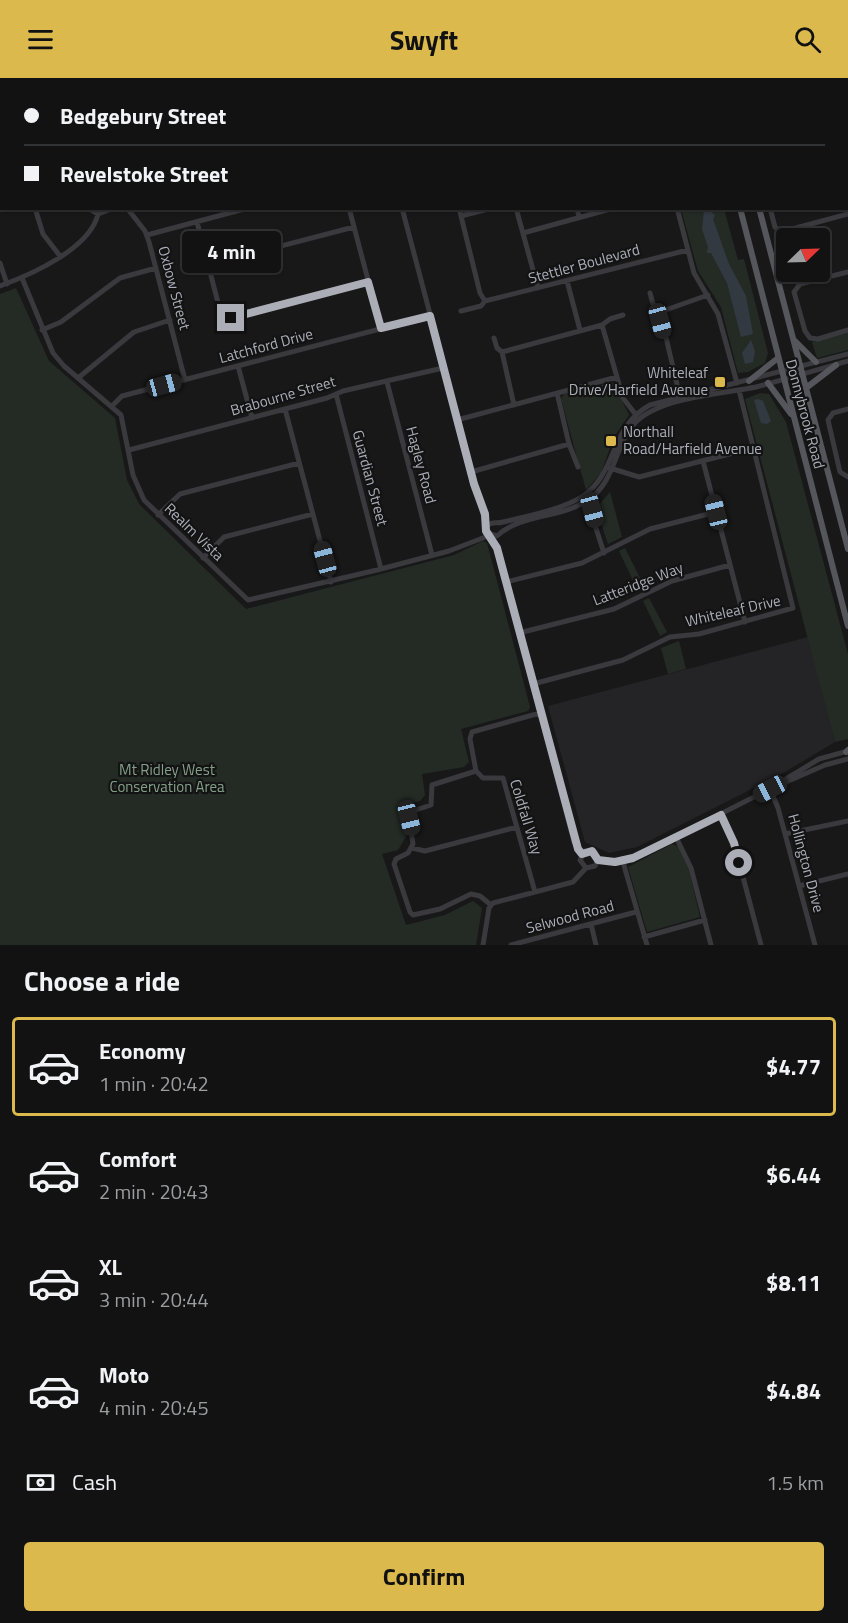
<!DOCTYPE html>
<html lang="en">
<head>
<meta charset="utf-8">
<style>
	:root { --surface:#121213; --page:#1f2021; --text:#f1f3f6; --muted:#9c9ea0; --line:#313233; --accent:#dcb94d }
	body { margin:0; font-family:"Titillium Web",sans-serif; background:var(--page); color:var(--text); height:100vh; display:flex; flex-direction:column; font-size:22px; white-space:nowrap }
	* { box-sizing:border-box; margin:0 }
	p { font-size:20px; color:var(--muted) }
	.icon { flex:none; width:33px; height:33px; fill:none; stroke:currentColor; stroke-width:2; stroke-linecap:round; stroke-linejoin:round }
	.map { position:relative; height:867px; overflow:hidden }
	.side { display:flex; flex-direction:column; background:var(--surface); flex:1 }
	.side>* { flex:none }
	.banner { position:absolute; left:0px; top:0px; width:849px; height:132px; box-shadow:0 2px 4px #0004,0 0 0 2px var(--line); display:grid; align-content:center; height:132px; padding:0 24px; background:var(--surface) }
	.needle { width:39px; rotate:67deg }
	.buttons { position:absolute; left:776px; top:150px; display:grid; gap:12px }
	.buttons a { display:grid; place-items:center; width:54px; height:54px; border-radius:6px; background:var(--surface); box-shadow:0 2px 4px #0004,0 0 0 2px var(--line); font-size:30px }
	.end { position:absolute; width:27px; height:27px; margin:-14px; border:8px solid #abaeb7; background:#111; box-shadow:0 0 0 3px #111 }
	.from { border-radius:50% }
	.bubble { position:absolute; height:42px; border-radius:6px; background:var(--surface); box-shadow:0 2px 4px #0004,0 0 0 2px var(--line); font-size:20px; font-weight:700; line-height:42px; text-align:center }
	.car { position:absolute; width:18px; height:36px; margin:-18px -9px; border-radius:8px; box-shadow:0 0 4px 2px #0007; background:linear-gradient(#222 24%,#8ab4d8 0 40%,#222 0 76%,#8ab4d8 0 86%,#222 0) }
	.banner b { display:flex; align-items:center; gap:21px; height:57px; font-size:22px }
	.banner b+b { border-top:2px solid var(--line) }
	.banner i { width:15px; height:15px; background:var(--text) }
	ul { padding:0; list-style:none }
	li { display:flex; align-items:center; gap:18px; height:99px; margin:0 12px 9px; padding:0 12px; border:3px solid transparent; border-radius:6px }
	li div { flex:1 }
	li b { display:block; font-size:22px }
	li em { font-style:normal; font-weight:700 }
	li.on { border-color:var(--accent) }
	li>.icon { width:54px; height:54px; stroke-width:1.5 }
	h2 { padding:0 24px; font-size:27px; line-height:72px }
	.pay { display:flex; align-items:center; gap:15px; height:66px; padding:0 24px; font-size:22px }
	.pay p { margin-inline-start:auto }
	.action { display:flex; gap:12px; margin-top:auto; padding:12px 24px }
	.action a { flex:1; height:69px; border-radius:6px; background:var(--accent); color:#111; font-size:24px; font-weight:700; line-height:69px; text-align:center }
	header { display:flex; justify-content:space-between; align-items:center; height:78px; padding:0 24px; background:var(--accent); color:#111; font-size:27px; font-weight:700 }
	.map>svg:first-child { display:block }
</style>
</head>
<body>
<header><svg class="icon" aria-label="menu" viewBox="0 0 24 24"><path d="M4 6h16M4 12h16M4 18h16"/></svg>Swyft<svg class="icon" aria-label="search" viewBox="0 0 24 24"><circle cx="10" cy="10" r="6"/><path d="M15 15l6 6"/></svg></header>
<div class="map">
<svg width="848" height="867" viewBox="0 0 848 867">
	<rect width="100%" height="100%" fill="#181819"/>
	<path fill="#242426" d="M54 0H150V1L54 2Z
		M808 559 835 664 783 695 637 769 609 775 585 764 548 628Z"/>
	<path fill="#242b25" d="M681 131H724L738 182 744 181 768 275 765 285 748 294 738 295 721 229 698 193Z
		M16 210 49 283 115 340 127 402 139 426 246 531 454 477 483 463 487 465 530 629 528 633 461 651 469 684 464 689 422 696 425 717 420 723 399 729 407 757 398 772 382 776 406 847 445 837 473 823 482 830 476 867H0V216Z
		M848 254V272L817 280 812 264Z
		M613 304 629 337 614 359 601 395 586 412 561 321 564 316Z
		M760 315 769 316 786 344 848 576V661L835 664 745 321Z
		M610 414 622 459 608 466 596 430Z
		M625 470 645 510 638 513 619 473Z
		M649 520 667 554 660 558 643 523Z
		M679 563 686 591 668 596 661 570Z
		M672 766 678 768 688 788 700 839 647 854 628 789Z"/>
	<path fill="#333941" d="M707 131 715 137 713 141 729 186 746 218 753 256 741 259 727 205 711 175H707L708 169 702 151 704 133Z
		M751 262 755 273 753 284 745 286 742 275Z
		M758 321 763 323 771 343 767 346 761 345 754 322Z"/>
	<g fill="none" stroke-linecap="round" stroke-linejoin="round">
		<path stroke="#39393e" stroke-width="5" d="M44 0V2
			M156 0 157 2
			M210 0V2
			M319 0 320 2
			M394 0 396 2
			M482 0 483 2
			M542 0 543 2
			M600 0V2
			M686 0 687 2
			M738 0V2
			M825 0 826 2
			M303 2 306 0
			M413 2 415 0
			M0 38H2
			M35 130 43 156 60 178
			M88 130 98 136 114 130
			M127 130 145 153 149 164 185 302
			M349 130 381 251
			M402 130 486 448
			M459 130 480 215 485 223
			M516 130 538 210
			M577 130 579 139
			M677 130 694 195 718 236 737 305
			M770 130 775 149 781 154 848 136
			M461 138 492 130
			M197 144 221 236 225 240 368 204
			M523 155 614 130
			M147 157 248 130
			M0 185 7 206
			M208 187 354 149
			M848 194 800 206 794 214 805 253 810 260 818 261 848 252
			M22 200 53 275 64 288 121 337 133 397 144 422 248 522 377 492 449 473 488 458
			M567 203 580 252
			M0 208C30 197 90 171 98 136
			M650 215 653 226 660 234 680 319
			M461 233 481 228 485 223 688 172
			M660 234 708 217
			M602 247 623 320 636 337
			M42 252 61 244 120 200 156 190
			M494 260 497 270 502 274 514 327
			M502 274 602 247 610 241 623 237
			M848 276 650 327C609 349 618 394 583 418 564 431 525 439 503 444 496 446 492 443 486 448L487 455 497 458C522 435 560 441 588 422 617 403 614 364 638 342 665 319 721 316 756 309 787 301 817 292 848 283
			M238 288 252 340
			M78 300 134 254 170 242
			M387 304 432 477
			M557 315 569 366 578 389
			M336 316 381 491
			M112 328 122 318 430 238
			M285 331 331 504
			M848 331 833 335 828 342 840 394 848 399
			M457 342 617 299
			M129 372 327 320 343 313 443 290
			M703 383 745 544
			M610 390 639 399 753 370
			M471 394 569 366
			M587 423 604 475
			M158 437 180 416 299 385
			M490 458 497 470 574 764 582 776
			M203 480 224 459 313 436
			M506 504 582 485 650 451 716 434
			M519 555 614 531 672 503 730 487
			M533 606 623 582 670 559 699 556 793 530 739 312
			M476 693 483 700H503L535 814
			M786 701 819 681 848 673
			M770 711 778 730 815 867
			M721 737 734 765 761 867
			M785 756 848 743
			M676 759 691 790 711 867
			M412 770 425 773 517 749
			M598 782 615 784 633 780 770 711 825 687 848 681
			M623 784 647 867
			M586 790 580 782 585 773 595 775 598 782
			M586 790 595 788 598 782
			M799 808 848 796
			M491 827 480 818 471 816 440 831 413 837 410 834 394 786 396 781 408 775 413 766 409 738 413 733 431 727 432 707 476 693 470 661 472 654 540 635
			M591 846 596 867
			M644 859 705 842
			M483 867 489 830 493 825 573 804 586 790
			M511 867 636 834"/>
		<path stroke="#55565c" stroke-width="6" d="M705 0V2
			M725 0V2
			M740 130 848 548
			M759 130 848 471
			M794 262 816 284
			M749 303 778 280
			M768 305 791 336
			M806 310 836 287
			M846 674 848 672"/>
	</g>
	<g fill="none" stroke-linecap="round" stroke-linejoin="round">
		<path stroke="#abaeb7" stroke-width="8" d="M231 240 368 204 381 250 430 238 474 406 485 436 486 453 497 470 578 771 582 776 592 773 598 782 615 784 633 780 721 737 734 765 739 785"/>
	</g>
	<g fill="#dcb94d" stroke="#131314" stroke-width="2">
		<rect x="714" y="298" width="12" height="12" rx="3"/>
		<rect x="605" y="357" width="12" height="12" rx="3"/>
	</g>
	<g text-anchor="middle" stroke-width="4.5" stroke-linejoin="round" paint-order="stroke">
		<g font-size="15" fill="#abaeb7" stroke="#131314">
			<text transform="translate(584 186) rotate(-15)" y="5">Stettler Boulevard</text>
			<text transform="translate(174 210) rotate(75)" y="5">Oxbow Street</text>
			<text transform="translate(266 268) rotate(-15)" y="5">Latchford Drive</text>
			<text transform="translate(283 318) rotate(-16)" y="5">Brabourne Street</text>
			<text transform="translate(805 336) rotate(75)" y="5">Donnybrook Road</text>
			<text transform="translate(421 387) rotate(75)" y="5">Hagley Road</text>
			<text transform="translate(370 400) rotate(75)" y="5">Guardian Street</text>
			<text transform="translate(194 454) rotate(44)" y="5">Realm Vista</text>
			<text transform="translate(638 506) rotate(-21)" y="5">Latteridge Way</text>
			<text transform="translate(733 533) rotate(-13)" y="5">Whiteleaf Drive</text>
			<text transform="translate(526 739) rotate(73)" y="5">Coldfall Way</text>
			<text transform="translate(806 785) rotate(75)" y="5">Hollington Drive</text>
			<text transform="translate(570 839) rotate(-15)" y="5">Selwood Road</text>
		</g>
		<g font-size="15" fill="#abaeb7" stroke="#131314" text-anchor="end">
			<text x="708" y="300">Whiteleaf<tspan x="708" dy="17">Drive/Harfield Avenue</tspan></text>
			<text x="623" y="359" text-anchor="start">Northall<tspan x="623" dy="17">Road/Harfield Avenue</tspan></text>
		</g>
		<g font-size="15" fill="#85a089" stroke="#131314">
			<text x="167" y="697">Mt Ridley West<tspan x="167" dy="17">Conservation Area</tspan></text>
		</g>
	</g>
</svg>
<div class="buttons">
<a><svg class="needle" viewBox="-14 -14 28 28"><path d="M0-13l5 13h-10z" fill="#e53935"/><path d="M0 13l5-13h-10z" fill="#9c9ea0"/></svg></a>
</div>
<i class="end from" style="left:739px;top:785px"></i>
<i class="end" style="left:231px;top:240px"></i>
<div class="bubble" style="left:182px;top:153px;width:99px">4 min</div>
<i class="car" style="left:660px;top:243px;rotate:165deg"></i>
<i class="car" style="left:164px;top:307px;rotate:75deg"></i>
<i class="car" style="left:592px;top:432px;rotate:165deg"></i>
<i class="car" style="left:716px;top:434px;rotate:346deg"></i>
<i class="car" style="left:325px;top:481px;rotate:345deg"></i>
<i class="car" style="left:770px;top:711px;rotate:242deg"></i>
<i class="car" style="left:409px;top:740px;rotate:166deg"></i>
<div class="banner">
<b><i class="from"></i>Bedgebury Street</b>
<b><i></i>Revelstoke Street</b>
</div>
</div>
<section class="side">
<h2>Choose a ride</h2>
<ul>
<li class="on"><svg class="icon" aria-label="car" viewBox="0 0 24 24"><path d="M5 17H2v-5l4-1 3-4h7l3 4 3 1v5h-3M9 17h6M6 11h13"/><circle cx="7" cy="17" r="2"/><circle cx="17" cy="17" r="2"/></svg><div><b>Economy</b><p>1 min · 20:42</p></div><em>$4.77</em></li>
<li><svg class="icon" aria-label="car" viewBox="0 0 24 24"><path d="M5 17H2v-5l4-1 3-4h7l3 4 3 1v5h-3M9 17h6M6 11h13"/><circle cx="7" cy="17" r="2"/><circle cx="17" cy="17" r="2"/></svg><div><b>Comfort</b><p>2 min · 20:43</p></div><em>$6.44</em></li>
<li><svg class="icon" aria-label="car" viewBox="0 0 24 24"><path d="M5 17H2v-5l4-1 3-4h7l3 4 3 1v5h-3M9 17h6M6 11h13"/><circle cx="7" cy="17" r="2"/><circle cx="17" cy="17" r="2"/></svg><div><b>XL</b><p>3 min · 20:44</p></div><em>$8.11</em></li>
<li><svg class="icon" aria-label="car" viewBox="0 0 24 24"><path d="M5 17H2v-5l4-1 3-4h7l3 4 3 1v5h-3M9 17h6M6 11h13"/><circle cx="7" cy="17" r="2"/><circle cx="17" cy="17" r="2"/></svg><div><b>Moto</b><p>4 min · 20:45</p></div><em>$4.84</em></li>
</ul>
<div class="pay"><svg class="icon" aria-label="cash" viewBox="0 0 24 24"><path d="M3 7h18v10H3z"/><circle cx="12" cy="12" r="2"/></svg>Cash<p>1.5 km</p></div>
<div class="action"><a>Confirm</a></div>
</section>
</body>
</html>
